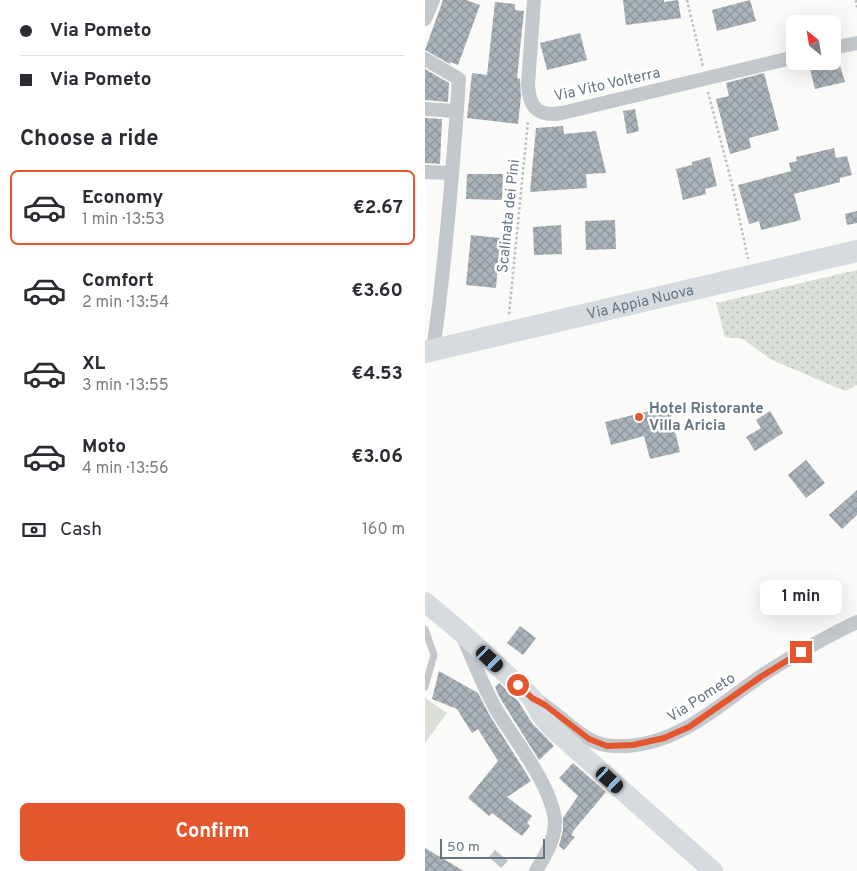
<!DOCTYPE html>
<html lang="en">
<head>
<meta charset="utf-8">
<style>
	:root { --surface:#fff; --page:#f2f2f3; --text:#2b2b33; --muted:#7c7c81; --line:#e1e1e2; --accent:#e4572e }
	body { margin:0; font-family:Overpass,sans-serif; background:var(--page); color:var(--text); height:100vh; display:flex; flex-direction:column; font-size:19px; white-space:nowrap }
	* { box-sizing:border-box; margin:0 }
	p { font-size:16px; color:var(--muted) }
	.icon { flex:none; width:28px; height:28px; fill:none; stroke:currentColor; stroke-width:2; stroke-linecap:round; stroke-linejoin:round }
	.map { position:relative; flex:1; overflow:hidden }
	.sheet { display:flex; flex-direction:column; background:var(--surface); width:425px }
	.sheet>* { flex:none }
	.hud { display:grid; align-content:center; height:110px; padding:0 20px; background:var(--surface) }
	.needle { width:32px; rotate:330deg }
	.buttons { position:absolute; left:361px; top:15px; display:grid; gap:10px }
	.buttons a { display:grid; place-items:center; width:55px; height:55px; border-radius:8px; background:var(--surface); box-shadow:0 5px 20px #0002; font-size:25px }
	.scale { position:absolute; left:15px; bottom:12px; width:105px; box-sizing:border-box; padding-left:5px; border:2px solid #657683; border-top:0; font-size:14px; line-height:18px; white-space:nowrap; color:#657683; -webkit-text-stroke:4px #fff; paint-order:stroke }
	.end { position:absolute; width:22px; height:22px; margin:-11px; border:6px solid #e4572e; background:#fff; box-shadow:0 0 0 2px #fff }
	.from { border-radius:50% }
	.bubble { position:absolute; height:35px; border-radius:8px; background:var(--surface); box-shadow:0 5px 20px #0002; font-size:16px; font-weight:700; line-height:35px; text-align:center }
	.car { position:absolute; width:15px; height:30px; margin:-15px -8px; border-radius:6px; box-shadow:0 0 4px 1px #0007; background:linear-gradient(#222 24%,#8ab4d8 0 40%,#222 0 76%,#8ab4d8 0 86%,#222 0) }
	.hud b { display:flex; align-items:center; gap:18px; height:48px; font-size:19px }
	.hud b+b { border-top:1px solid var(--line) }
	.hud i { width:12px; height:12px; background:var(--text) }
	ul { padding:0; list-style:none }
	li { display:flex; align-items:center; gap:15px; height:75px; margin:0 10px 8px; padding:0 10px; border:2px solid transparent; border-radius:8px }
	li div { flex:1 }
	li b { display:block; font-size:19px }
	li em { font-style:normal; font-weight:700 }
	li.on { border-color:var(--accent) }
	li>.icon { width:45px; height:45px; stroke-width:1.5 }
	h2 { padding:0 20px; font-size:22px; line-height:60px }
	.pay { display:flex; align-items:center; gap:12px; height:55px; padding:0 20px; font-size:19px }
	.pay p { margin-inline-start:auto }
	.primary-button { display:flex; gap:10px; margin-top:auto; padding:10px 20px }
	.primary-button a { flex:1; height:58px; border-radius:8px; background:var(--accent); color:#fff; font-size:20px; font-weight:700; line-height:58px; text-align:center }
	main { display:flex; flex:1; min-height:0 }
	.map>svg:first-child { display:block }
</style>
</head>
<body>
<main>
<section class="sheet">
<div class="hud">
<b><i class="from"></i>Via Pometo</b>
<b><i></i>Via Pometo</b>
</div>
<h2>Choose a ride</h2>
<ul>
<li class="on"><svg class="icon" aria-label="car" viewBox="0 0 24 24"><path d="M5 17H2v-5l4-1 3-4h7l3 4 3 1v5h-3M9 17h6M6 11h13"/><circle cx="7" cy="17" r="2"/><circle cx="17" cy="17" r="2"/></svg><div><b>Economy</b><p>1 min · 13:53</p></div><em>€2.67</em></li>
<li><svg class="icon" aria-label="car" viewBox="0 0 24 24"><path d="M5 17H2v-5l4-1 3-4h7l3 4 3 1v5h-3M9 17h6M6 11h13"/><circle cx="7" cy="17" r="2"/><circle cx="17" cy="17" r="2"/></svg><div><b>Comfort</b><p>2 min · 13:54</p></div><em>€3.60</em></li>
<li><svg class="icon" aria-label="car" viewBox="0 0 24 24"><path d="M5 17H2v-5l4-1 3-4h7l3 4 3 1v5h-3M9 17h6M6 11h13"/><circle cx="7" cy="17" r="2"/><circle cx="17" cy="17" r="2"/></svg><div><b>XL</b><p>3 min · 13:55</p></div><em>€4.53</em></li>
<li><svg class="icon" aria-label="car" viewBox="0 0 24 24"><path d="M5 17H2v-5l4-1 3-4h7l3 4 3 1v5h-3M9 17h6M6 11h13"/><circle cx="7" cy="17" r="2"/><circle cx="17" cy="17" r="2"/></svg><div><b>Moto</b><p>4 min · 13:56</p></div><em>€3.06</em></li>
</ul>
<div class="pay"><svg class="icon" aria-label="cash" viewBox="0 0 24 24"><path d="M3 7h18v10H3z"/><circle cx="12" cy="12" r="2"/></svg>Cash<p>160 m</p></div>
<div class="primary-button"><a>Confirm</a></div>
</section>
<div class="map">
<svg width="432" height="871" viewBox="0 0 432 871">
	<defs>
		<pattern id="park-dots" width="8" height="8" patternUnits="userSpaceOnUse" patternTransform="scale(1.25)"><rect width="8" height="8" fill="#dadfd7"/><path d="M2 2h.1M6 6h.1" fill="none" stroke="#b4b9b4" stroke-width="1.8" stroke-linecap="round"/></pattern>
		<pattern id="building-cross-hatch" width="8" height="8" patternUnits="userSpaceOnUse" patternTransform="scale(1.25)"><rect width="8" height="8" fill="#aab3b9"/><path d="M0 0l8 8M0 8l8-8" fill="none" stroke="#8e969c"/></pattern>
	</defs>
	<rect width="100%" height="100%" fill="#fafaf8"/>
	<path fill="#dadfd7" d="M0 698 22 713 0 743Z"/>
	<path fill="url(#park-dots)" d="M432 270V385L420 391 345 359 318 339 300 337 291 303Z"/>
	<path fill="#bbc7cb" d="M70 850 83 861 76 868 64 857Z"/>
	<path fill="url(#building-cross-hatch)" d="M18 0H41L55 5 33 65 25 62V64L0 50Z
		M198 0H239V2L253 0 256 18 201 25Z
		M325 0 331 21 292 31 287 10Z
		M70 2 90 4V10L99 11 92 78 95 79 96 97 93 124 42 118 47 73 62 75Z
		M155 33 162 60 122 70 115 43Z
		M413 59 420 82 390 89 384 65 408 61Z
		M0 69 24 83 23 102 0 100Z
		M339 73 354 130 324 138 326 148 305 154 291 99 304 96 301 83Z
		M210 109 214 131 202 134 198 111Z
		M0 118 17 119 15 164 0 163Z
		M138 126 139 134 171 131 181 173 161 174 162 188 105 192 111 128Z
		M409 148 411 158 422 156 427 175 415 178V182L369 194 376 220 336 230 334 221 324 224 313 185 366 171 364 163 372 161 371 157Z
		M285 157 292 186 280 189 281 194 258 200 251 169 267 165V162Z
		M42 174H78L77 200 41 199Z
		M432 211V223L422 225 420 214Z
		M190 220 191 249 161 250 160 221Z
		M136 225 137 254 109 255 108 227Z
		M46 235 75 238 71 288 41 285Z
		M244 406 255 452 225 459 219 436 186 445 180 422Z
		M345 411 358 433 330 451 321 437 336 428 331 420Z
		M381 460 400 483 381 498 363 475Z
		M432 490V515L417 529 404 515Z
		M95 626 111 638 98 655 82 643Z
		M14 671 53 693 65 716 106 781 82 797 107 816 102 823 105 826 97 836 67 813 64 816 43 798 73 761 53 729 47 733 32 709 7 699Z
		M74 683 93 701 107 723 129 746 114 760 75 698 70 687Z
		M148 763 181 792 149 830 146 835 150 837 139 850 134 846 138 830V818L153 796 134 778Z
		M0 848 39 871H0Z"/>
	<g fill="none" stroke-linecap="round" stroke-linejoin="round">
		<path stroke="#bbbfc2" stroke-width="2.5" stroke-dasharray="2.5 2.5" stroke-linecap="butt" d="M262 0 278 67
			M431 0 432 8
			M283 92 307 184 323 259
			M84 314 103 121"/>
		<path stroke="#c3c8cc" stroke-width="7" d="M0 629 9 655 0 687"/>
		<path stroke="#c3c8cc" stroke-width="14" d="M109 0 103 84C104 108 113 117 137 113L370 57
			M0 19 8 0
			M408 48 432 43
			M0 59 34 79C28 170 21 260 8 350
			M0 109 31 111
			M0 172 27 173
			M39 639C49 663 59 688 72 711 90 740 128 788 130 822 130 840 120 856 111 871
			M108 698C130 710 151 735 173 743 183 747 193 746 203 746 258 742 296 703 339 674 369 655 400 637 432 622"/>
		<path stroke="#d6dbdf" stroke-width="20" d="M0 602 37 633 107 698 116 715 127 728 288 871"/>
		<path stroke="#d6dbdf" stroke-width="22" id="s1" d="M0 352 432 251"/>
	</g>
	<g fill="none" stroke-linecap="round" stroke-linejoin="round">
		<path stroke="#e4572e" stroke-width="6" d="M93 685 107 698 120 705 164 739 182 746 208 745 239 738 264 727 337 676 376 652"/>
	</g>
	<circle fill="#e4572e" stroke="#fff" stroke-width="2" cx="214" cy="417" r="5"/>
	<g text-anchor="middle" stroke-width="5" stroke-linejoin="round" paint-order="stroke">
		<g font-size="15" fill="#657683" stroke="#fff">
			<text transform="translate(182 84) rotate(-13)" y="5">Via Vito Volterra</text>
			<text transform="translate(83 216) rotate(-84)" y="5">Scalinata dei Pini</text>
			<text dy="5" stroke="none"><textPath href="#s1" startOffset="221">Via Appia Nuova</textPath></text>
			<text transform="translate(276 697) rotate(-33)" y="5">Via Pometo</text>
		</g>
		<g font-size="15" font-weight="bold" fill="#657683" stroke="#fff" text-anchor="start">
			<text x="224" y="413">Hotel Ristorante<tspan x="224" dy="17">Villa Aricia</tspan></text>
		</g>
	</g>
</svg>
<div class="buttons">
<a><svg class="needle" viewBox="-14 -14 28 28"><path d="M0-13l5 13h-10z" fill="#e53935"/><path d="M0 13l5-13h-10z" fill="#7c7c81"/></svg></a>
</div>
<div class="scale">50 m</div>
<i class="end from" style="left:93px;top:685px"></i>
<i class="end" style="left:376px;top:652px"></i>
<div class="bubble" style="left:335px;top:580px;width:82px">1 min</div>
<i class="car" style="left:65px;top:659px;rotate:133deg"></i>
<i class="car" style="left:185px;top:780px;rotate:132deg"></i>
</div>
</main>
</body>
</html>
